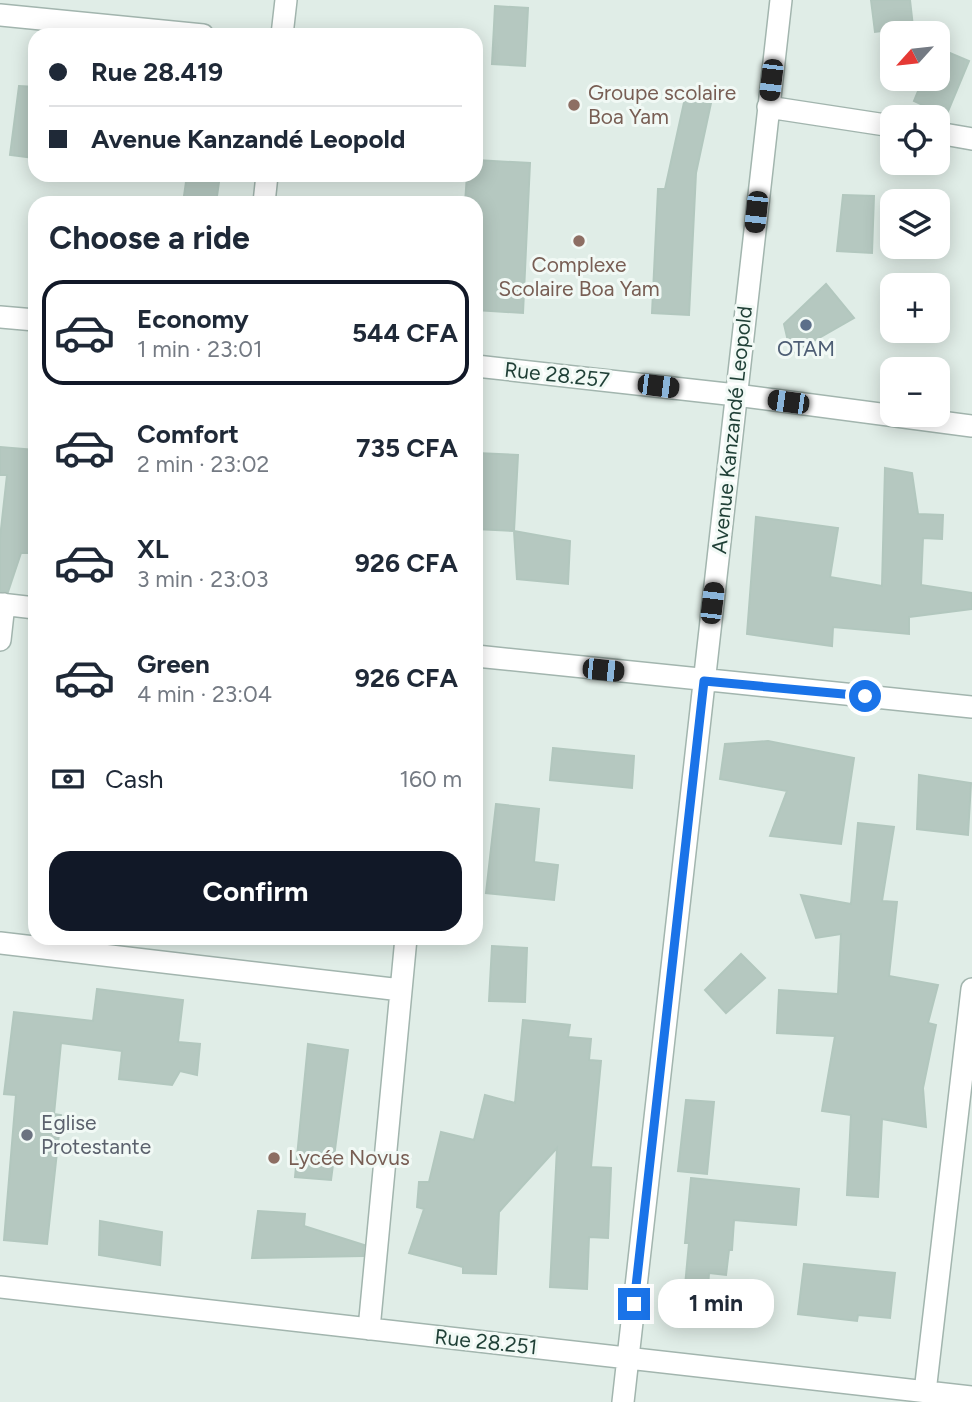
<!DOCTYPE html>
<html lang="en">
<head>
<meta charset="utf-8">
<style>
	:root { --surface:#fff; --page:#f6f6f7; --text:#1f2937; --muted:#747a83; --line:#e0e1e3; --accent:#111827 }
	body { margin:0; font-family:Figtree,sans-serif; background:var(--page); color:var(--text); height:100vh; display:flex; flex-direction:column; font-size:26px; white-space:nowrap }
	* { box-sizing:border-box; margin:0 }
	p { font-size:23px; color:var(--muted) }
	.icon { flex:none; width:38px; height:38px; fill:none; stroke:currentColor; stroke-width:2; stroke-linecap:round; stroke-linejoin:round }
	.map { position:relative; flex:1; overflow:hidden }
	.details { position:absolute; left:28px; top:196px; width:455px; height:749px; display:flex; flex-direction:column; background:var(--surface); border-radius:21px; box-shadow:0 4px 18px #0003 }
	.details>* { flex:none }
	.hud { position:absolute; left:28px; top:28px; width:455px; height:154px; border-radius:21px; box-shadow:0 4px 18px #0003; display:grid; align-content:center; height:154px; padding:0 21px; background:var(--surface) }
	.needle { width:46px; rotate:243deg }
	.tools { position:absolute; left:880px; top:21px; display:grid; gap:14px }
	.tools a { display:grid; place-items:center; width:70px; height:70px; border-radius:14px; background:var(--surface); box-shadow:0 4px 18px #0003; font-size:35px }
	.end { position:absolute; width:32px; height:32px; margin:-16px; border:9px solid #1a73e8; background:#fff; box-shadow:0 0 0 4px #fff }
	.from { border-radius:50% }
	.bubble { position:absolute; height:49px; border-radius:21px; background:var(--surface); box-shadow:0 4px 18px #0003; font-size:23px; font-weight:700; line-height:49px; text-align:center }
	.car { position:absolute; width:21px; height:42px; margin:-21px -10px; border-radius:9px; box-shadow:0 0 5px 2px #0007; background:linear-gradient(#222 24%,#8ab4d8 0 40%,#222 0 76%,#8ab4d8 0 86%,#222 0) }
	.hud b { display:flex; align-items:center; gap:24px; height:66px; font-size:26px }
	.hud b+b { border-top:2px solid var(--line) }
	.hud i { width:18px; height:18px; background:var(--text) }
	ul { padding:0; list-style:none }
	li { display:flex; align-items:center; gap:21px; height:105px; margin:0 14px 10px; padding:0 7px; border:4px solid transparent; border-radius:21px }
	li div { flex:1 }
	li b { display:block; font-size:26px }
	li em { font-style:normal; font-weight:700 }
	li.selected { border-color:var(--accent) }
	li>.icon { width:63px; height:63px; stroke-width:1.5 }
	h2 { padding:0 21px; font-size:32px; line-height:84px }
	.pay { display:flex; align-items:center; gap:18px; height:77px; padding:0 21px; font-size:26px }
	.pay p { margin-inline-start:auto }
	.button { display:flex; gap:14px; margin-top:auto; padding:14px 21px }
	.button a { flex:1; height:80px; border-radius:21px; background:var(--accent); color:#fff; font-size:28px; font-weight:700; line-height:80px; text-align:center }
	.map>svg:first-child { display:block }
</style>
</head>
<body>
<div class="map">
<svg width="972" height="1402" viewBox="0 0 972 1402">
	<rect width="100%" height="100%" fill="#e0ede7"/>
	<path fill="#b5c8c0" stroke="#b2c7be" stroke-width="2" d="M871 0H910L913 27 875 32Z
		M495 6 528 8 525 66 492 64Z
		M938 48 969 61 944 121 938 120V112L914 101 923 79H938Z
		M19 86 35 87V158L10 155Z
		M685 98 711 103 696 173 689 315 652 313 658 189H665Z
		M476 160 530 163 523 313 476 310V203H465L467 175H476Z
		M187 175H220L216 203H183Z
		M843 195 874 196 872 253 837 251Z
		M826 284 854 318 791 354 784 324Z
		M0 447 35 450V553H21L8 592 0 591V538L7 475H0Z
		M476 453 518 455 514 531 476 529Z
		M885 468 912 473 918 514 943 515 942 539 923 538 921 585 972 593V609L909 617V634L833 627 832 646 747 634 756 517 838 528 830 577 882 586Z
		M514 531 570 541 568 584 517 579Z
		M768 741 854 758 841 844 770 836 787 791 720 779 725 744Z
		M553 748 634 756 632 788 550 780Z
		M919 775 971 783 968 835 917 829Z
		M496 804 539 809 534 862 558 865 554 900 486 893Z
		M858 823 894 827 882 901 897 902 889 976 938 985 928 1023 936 1025 923 1088 926 1127 882 1119 878 1197 847 1195 851 1115 822 1111 835 1036 777 1033 779 990 838 994 841 934 816 938 801 895 851 904Z
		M492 946 527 948 525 1002 489 1001Z
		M741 954 765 978 726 1013 705 990Z
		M97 989 183 1000 178 1042 200 1044 197 1075 180 1071 172 1085 119 1079 122 1051 61 1043 54 1114 61 1115 47 1244 4 1240 16 1095 4 1094 14 1012 93 1021Z
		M523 1020 570 1025 568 1037 591 1039 589 1060 601 1061 591 1167 611 1168 608 1238 589 1237 587 1289 550 1287 557 1148 499 1212 496 1274 463 1273V1267L409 1253 424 1209 417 1207 419 1182H429L441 1132 474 1140 485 1095 515 1103Z
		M308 1044 348 1050 331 1180 295 1177Z
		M686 1100 714 1102 707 1174 678 1171Z
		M691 1178 799 1189 796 1225 734 1220 732 1250H729L726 1275 709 1273 708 1288 685 1286 689 1243H685Z
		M258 1211 305 1214 304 1226 364 1245 363 1256 252 1258Z
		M100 1221 162 1232 160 1265 99 1255Z
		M804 1264 895 1273 890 1318 858 1315 857 1321 798 1314Z"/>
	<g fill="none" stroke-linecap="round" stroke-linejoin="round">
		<g stroke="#a2b5ae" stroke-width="24">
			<path id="minor" d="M0 15 203 35
				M282 35 286 0
				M768 107 892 126
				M938 133 972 139
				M264 203 267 175
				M0 604 35 608
				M0 640 4 604
				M476 656 972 707
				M0 943 401 990
				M0 1287 972 1397
				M369 1329 406 938
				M925 1392 972 989
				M623 1402 781 0"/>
		</g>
		<g stroke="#a2b5ae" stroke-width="24">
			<path id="tertiary" d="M0 317 35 320
				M476 366 736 395 972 426"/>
		</g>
		<use href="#minor" stroke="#fff" stroke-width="21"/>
		<use href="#tertiary" stroke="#fff" stroke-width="21"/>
	</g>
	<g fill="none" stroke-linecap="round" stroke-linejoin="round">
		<path stroke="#1a73e8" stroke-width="9" d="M634 1304 704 681 865 696"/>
	</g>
	<g fill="#8d6e63" stroke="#f1f9f5" stroke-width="2.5">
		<circle cx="574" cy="105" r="7"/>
		<circle cx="579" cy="241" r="7"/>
		<circle cx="274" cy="1158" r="7"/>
	</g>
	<circle fill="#5c6f8a" stroke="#f1f9f5" stroke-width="2.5" cx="806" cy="325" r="7"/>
	<circle fill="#6b7280" stroke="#f1f9f5" stroke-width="2.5" cx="27" cy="1135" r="7"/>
	<g text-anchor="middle" stroke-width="6" stroke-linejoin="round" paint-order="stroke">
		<g font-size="21" fill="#785e54" stroke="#f1f9f5" text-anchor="start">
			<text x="588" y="100">Groupe scolaire<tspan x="588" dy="24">Boa Yam</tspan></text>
			<text x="579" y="272" text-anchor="middle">Complexe<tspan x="579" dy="24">Scolaire Boa Yam</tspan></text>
			<text x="288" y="1165">Lycée Novus</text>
		</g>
		<g font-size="21" fill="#4e5e75" stroke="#f1f9f5">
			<text x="806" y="356">OTAM</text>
		</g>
		<g font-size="21" fill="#1f3f36" stroke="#f1f9f5">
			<text transform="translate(557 375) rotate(6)" y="7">Rue 28.257</text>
			<text transform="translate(732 430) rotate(-84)" y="7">Avenue Kanzandé Leopold</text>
			<text transform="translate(486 1342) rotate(6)" y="7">Rue 28.251</text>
		</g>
		<g font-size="21" fill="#5b616d" stroke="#f1f9f5" text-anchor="start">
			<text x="41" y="1130">Eglise<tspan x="41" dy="24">Protestante</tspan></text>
		</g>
	</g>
</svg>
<div class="tools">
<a><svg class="needle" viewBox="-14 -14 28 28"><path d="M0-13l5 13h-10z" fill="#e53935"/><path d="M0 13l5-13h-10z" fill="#747a83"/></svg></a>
<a><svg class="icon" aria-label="locate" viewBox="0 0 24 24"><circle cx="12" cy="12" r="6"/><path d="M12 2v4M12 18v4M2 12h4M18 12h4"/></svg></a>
<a><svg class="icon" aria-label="layers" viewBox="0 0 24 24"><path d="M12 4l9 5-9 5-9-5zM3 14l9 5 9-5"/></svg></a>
<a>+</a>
<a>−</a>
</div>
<i class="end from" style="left:865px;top:696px"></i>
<i class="end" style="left:634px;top:1304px"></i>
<div class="bubble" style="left:658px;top:1279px;width:116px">1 min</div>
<i class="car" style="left:771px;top:80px;rotate:187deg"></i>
<i class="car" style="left:756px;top:212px;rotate:186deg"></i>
<i class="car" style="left:658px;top:386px;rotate:97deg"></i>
<i class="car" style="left:788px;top:402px;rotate:278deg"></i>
<i class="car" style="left:712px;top:603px;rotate:7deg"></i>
<i class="car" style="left:603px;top:670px;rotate:96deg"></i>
<div class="hud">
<b><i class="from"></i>Rue 28.419</b>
<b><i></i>Avenue Kanzandé Leopold</b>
</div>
<section class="details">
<h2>Choose a ride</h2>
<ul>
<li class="selected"><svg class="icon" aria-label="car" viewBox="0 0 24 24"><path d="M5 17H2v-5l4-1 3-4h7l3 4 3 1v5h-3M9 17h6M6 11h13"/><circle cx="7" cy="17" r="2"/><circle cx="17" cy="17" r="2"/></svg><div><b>Economy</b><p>1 min · 23:01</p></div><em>544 CFA</em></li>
<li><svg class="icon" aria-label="car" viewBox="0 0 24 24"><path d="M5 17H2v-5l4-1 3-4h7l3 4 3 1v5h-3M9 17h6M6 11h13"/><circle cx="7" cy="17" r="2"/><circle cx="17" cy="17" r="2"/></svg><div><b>Comfort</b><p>2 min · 23:02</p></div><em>735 CFA</em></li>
<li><svg class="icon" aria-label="car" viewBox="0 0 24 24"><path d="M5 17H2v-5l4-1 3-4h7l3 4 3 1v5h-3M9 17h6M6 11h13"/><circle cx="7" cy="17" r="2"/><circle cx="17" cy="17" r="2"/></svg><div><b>XL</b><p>3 min · 23:03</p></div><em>926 CFA</em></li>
<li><svg class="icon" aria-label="car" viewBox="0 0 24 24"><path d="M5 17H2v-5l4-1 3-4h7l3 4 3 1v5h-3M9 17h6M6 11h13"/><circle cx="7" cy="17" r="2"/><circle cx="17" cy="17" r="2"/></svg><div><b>Green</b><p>4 min · 23:04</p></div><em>926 CFA</em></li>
</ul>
<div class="pay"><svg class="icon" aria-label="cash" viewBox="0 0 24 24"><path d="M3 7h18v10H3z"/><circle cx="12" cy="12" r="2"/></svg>Cash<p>160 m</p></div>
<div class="button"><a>Confirm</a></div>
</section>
</div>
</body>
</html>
